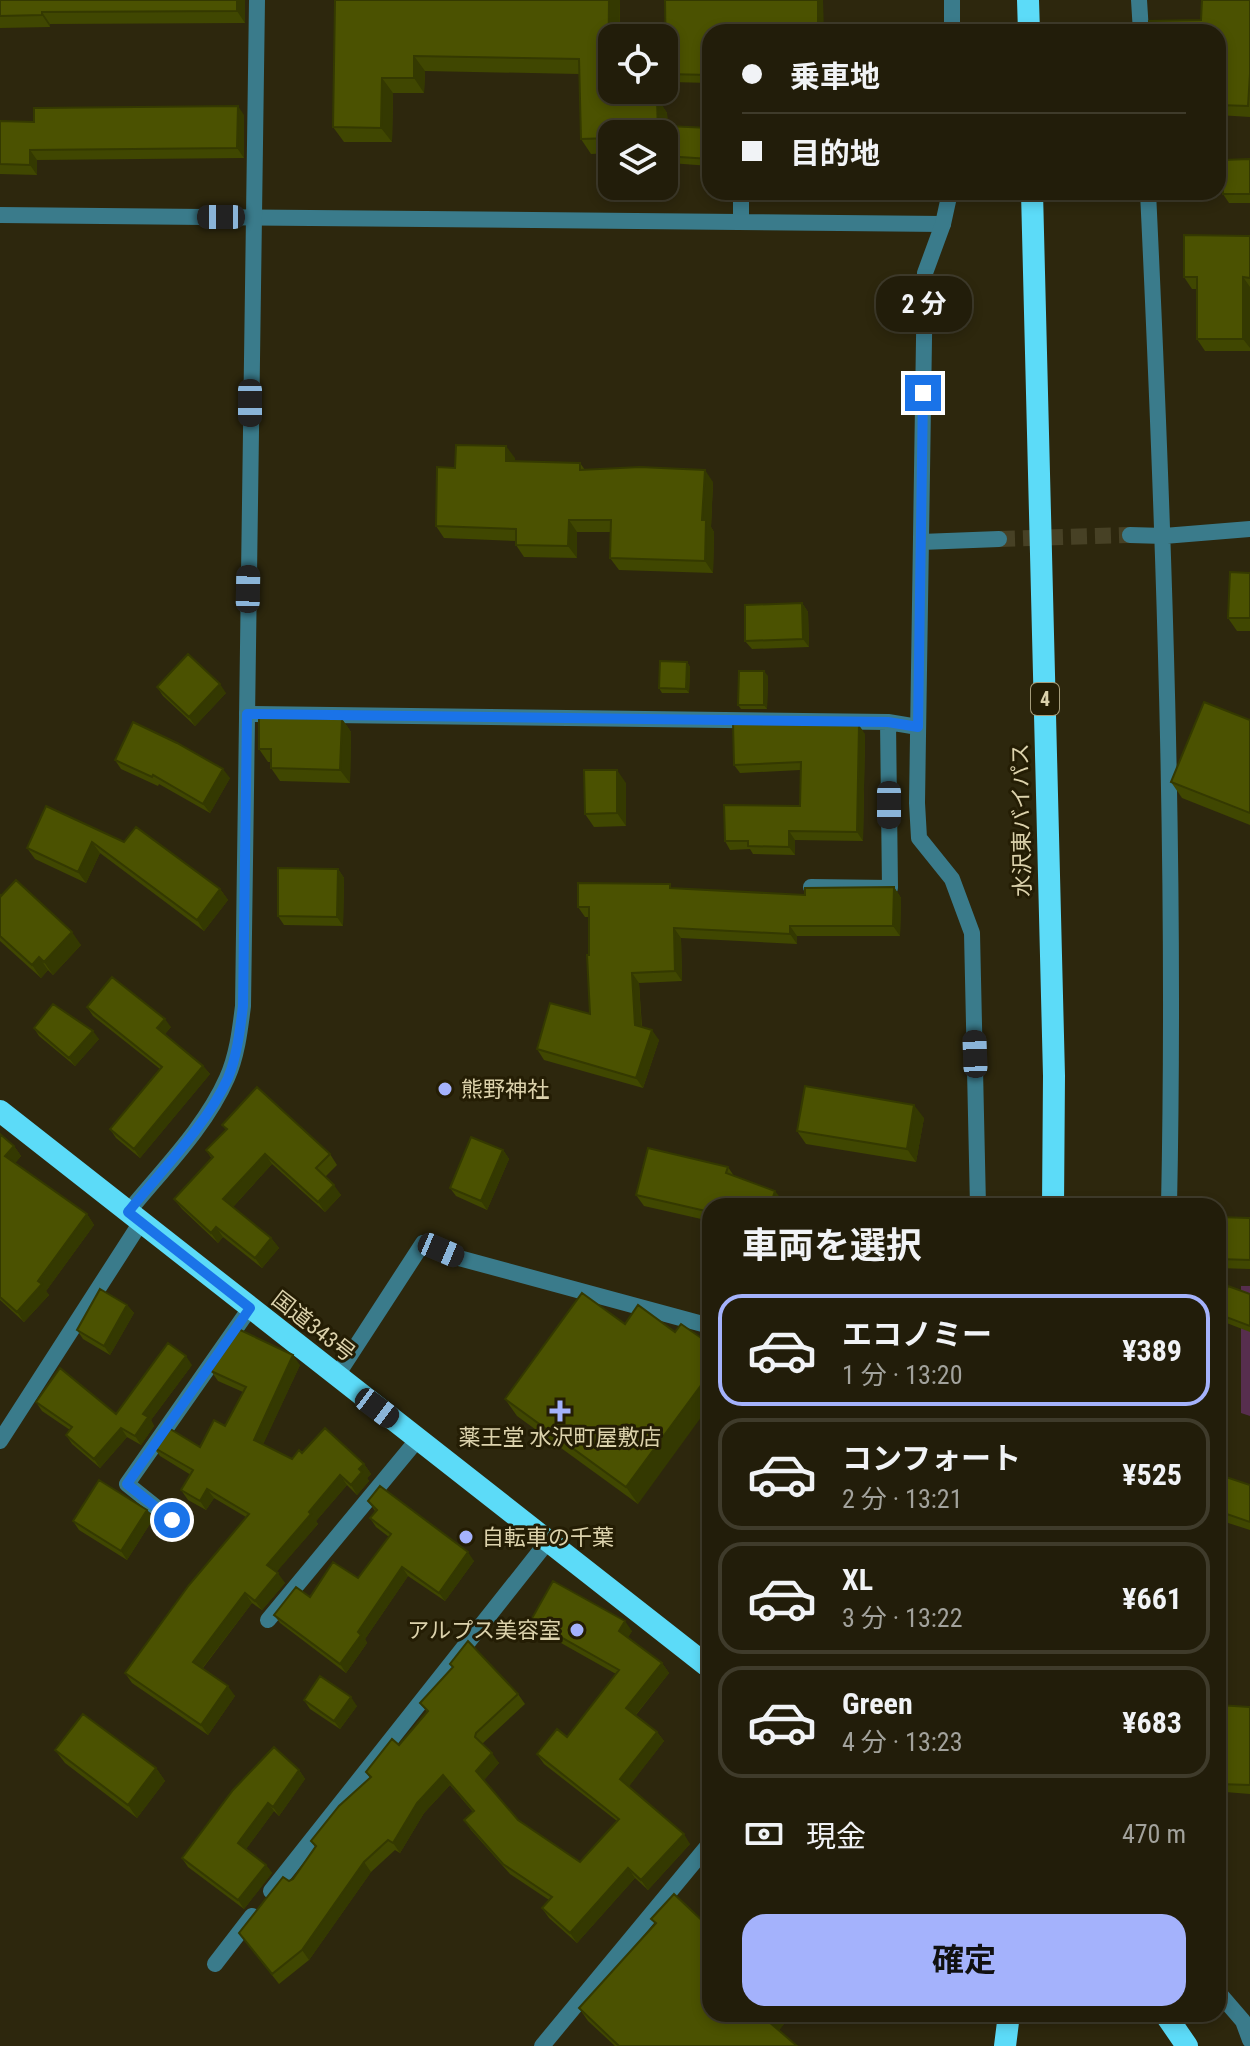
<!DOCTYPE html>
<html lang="ja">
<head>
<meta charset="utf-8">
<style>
	:root { --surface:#221d0a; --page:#2e2a18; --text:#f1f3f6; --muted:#a2a29c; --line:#3f3b2b; --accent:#a4b2fc }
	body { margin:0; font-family:"Roboto Condensed","Noto Sans JP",sans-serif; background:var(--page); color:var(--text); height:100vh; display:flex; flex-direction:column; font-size:30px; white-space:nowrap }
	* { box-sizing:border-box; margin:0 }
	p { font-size:26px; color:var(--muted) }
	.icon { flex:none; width:44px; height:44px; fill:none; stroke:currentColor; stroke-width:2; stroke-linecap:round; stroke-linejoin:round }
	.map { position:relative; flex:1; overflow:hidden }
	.side { position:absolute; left:702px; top:1198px; width:524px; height:824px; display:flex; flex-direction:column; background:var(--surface); border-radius:24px; box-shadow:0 4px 12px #0003,0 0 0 2px var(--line) }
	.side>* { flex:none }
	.top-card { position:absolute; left:702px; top:24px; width:524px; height:176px; border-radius:24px; box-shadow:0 4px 12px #0003,0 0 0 2px var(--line); display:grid; align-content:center; height:176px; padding:0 40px; background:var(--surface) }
	.fabs { position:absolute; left:598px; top:24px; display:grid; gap:16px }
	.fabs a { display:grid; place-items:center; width:80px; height:80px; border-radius:16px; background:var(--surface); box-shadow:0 4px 12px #0003,0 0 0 2px var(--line); font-size:40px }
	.end { position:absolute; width:36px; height:36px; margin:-18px; border:10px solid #1a73e8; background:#fff; box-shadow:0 0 0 4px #fff }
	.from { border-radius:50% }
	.bubble { position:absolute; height:56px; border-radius:24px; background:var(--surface); box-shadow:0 4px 12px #0003,0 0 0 2px var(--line); font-size:26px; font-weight:700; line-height:56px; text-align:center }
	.car { position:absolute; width:24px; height:48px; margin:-24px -12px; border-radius:10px; box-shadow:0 0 6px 2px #0007; background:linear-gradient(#222 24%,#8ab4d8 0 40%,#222 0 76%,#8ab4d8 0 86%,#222 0) }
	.top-card b { display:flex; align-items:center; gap:28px; height:76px; font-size:30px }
	.top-card b+b { border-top:2px solid var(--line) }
	.top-card i { width:20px; height:20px; background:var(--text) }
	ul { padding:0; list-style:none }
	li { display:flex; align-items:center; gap:24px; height:112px; margin:0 16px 12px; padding:0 24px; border:4px solid var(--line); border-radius:24px }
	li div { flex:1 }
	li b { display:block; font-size:30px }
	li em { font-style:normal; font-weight:700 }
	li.current { border-color:var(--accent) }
	li>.icon { width:72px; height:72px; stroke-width:1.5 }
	h2 { padding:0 40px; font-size:36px; line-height:96px }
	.pay { display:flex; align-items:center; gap:20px; height:88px; padding:0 40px; font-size:30px }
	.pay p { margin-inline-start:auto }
	.cta { display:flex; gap:16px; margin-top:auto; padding:16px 40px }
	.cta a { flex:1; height:92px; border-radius:24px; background:var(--accent); color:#111; font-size:32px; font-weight:700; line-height:92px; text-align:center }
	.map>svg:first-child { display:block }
</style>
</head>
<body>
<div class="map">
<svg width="1250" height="2046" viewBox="0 0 1250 2046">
	<rect width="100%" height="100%" fill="#2d270d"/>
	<path fill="#572e4e" d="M1241 1286H1250V1416L1241 1413Z"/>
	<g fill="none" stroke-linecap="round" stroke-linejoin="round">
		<path stroke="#474125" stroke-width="16" stroke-dasharray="16 8" stroke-linecap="butt" d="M999 539 1130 535"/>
		<path stroke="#3a7b8b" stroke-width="16" d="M0 215 943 224
			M741 222V192
			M247 714 888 722 918 727
			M811 887 890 888 888 722
			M336 1377 423 1243 459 1258 710 1326
			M0 1441 141 1222
			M172 1520 127 1484 250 1308
			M268 1620 418 1439
			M271 1891 548 1541
			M215 1964 252 1916
			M542 2046 710 1843"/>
		<path stroke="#3a7b8b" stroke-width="16" d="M952 0V32
			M1139 0 1141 32
			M950 192 943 224 925 273 917 803 919 838 952 879 972 933 978 1206
			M1148 192C1164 530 1176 868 1169 1206
			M1130 535 1164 536 1250 529
			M921 542 999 539
			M128 1212C162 1170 205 1128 227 1078 237 1056 240 1030 243 1006L257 0
			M1218 1992 1243 2021 1250 2040"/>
		<path stroke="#5cdbf8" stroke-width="22" d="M1028 0 1029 32
			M1032 192 1054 1076 1053 1206
			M0 1111 710 1668
			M1165 2014 1187 2046
			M1005 2046 1009 2014"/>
	</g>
	<path fill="#404701" d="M0 0H245V23L50 24V27L0 28Z
		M335 0H620L619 99 657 98 667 113 668 126 710 128V166L670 163 665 156V152H664V134H612V153L591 154 581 139 579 74 425 71 424 93H393L392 142H344L333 127Z
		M1250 0V117L1218 115V32L1201 20Z
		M710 32V83L671 82 666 74Z
		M244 115V158L37 160V175L0 174V121L34 122Z
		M1218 133 1223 141 1224 160 1250 159V203H1229L1223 194 1222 173H1218Z
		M1250 236V351H1205L1197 339V289H1192L1184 277Z
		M515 458V461L580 463 585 470 713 482 711 527 714 532 713 573 619 570 610 558 611 532H577V558L524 557 516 545V541L444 538 436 526 455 468Z
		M1250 573V631H1237L1228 618Z
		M802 603 808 612 809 647 752 649 745 641Z
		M687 662 690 667 689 693H662L659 688Z
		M768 676 767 709H741L738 705Z
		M157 687 226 693 195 726 163 696Z
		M342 719 351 732 350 783 280 781 271 768V762H268L259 749Z
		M1250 720V825L1182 798 1171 782Z
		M865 734 863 841 795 840V855L753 854 750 849 730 850 725 841 800 806V770L740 773 734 765Z
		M115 760 230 778 210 813 159 784 158 786 121 769Z
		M626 783V826L594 827 585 814Z
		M46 806 220 889 228 900 204 931 100 853 86 883 35 859 27 848Z
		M338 869 344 878 343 926 284 925 278 916Z
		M894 887 901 898 900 936H797V944L681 938 682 981 639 983 642 1027 659 1040 643 1088 544 1060 537 1049 590 1014 589 917H585L578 907 673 888 805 895Z
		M0 895 81 945 53 975 48 970 41 978 0 941Z
		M87 1007 171 1027 165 1034 203 1066 210 1074 140 1158 116 1138 110 1129 160 1069 93 1016Z
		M34 1028 99 1039 75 1066 39 1036Z
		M924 1118 916 1162 806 1144 797 1131Z
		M222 1125 330 1154 337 1165 325 1177 341 1195 325 1212 272 1164 233 1207 271 1238 279 1248 262 1268 223 1237 218 1243 182 1209 174 1199 212 1159 206 1150 226 1130Z
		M0 1134 14 1146 21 1156 15 1163 87 1214 94 1225 46 1291 49 1295 24 1322 0 1300Z
		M503 1150 509 1159 487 1210 456 1196 450 1188Z
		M728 1167 734 1176 783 1201 781 1206H710V1221L644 1206 636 1195Z
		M1218 1217 1250 1218V1269L1218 1268Z
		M1250 1294V1332L1224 1322 1218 1314Z
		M127 1305 134 1313 110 1355 83 1339 77 1330Z
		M625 1324 675 1332 638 1504 517 1416 505 1399Z
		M192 1365 151 1420 154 1426 141 1445 127 1437 100 1468 72 1444 66 1435 70 1430 42 1411 36 1402 116 1414Z
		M300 1365 263 1444 292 1459 302 1453 364 1464 371 1474 367 1478 369 1481 357 1495 347 1485 316 1521 318 1524 276 1572 285 1583 262 1610 252 1603 203 1668 235 1696 208 1735 132 1683 125 1673 246 1517 214 1498 206 1510 188 1500 181 1490 191 1475 160 1456 153 1447H200L225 1426 243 1392 218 1381 211 1371Z
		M1250 1485V1530L1222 1521 1218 1514V1501Z
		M368 1501 474 1561 445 1601 408 1576 365 1639 367 1643 346 1673 280 1623 274 1615 310 1597 358 1578 389 1537 376 1527 370 1518 375 1511Z
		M147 1510 153 1519 127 1560 79 1530 73 1521Z
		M531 1620 632 1631 628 1637 662 1663 669 1673 636 1715 657 1732 664 1741 629 1786 690 1844 648 1890 635 1878 577 1943 549 1918 542 1908 549 1900 510 1874 471 1830 464 1820 473 1812 450 1785 424 1813 400 1853 395 1850 371 1872 309 1960 279 1984 239 1933 289 1881 293 1879 315 1847 311 1841 370 1778 366 1772 399 1745 427 1712 420 1703 518 1694 525 1704 483 1743 482 1744 499 1763 484 1780 518 1820 580 1862 617 1821 544 1764 537 1754 567 1737 616 1674 538 1630Z
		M304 1700 357 1706 340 1729 310 1709Z
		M1218 1705 1250 1707V1794L1225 1792 1218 1784 1220 1746 1218 1744Z
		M55 1750 156 1768 165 1781 137 1818 65 1763Z
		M299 1770 305 1779 279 1816 274 1811 246 1849 266 1865 272 1873 244 1909 188 1867 182 1858Z
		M674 1894 710 2014H792L779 2030 797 2046H615L588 2021 579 2008 655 1924 651 1919Z"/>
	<path fill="#343901" d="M237 0H245V23L237 11Z
		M609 0H620L619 38H612V90H619L618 114 608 99Z
		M818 0H823L824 32H818Z
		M42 12 50 24V27L42 15Z
		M414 56 425 71 424 93 414 78Z
		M382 78 393 93 392 142 381 128Z
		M657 98 667 113 668 152 664 146V134H658Z
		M238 106 244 115V158L237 148Z
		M1218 133 1223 141 1224 173 1218 164Z
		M30 150 37 160V175L30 165Z
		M1243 277 1250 287V348L1243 339Z
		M506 446 515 458 514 473 506 461Z
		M705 470 713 482 711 527 714 532 713 573 705 561 702 520Z
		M569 520 577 532V558L568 546Z
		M802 603 808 612 809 647 803 639Z
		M687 662 690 667 689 693 686 689Z
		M764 671 768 676 767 709 764 705Z
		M220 684 226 693 195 726 189 717Z
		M342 719 351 732 350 783 340 770Z
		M859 725 865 734 863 841 857 832Z
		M223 769 230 778 210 813 203 804Z
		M617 770 626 783V826L617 813Z
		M789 831 795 840V855L789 847Z
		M92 842 100 853 86 883 78 872Z
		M338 869 344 878 343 926 337 917Z
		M894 887 901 898 900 936 893 926Z
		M220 889 228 900 204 931 197 920Z
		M790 926 797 936V944L790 934Z
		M674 928 681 938 682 981 675 971Z
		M72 932 81 945 53 975 44 962Z
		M39 957 48 970 41 978 32 965Z
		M632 973 639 983 642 1035 635 1025Z
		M165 1019 171 1027 163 1036 157 1028Z
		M652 1030 659 1040 643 1088 636 1078Z
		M93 1031 99 1039 75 1066 69 1058Z
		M203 1066 210 1074 140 1158 134 1149Z
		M914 1105 924 1118 916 1162 907 1149Z
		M14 1146 21 1156 13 1166 5 1156Z
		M503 1150 509 1159 487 1210 481 1201Z
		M265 1154 272 1164 231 1209 223 1199Z
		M334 1185 341 1195 325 1212 318 1202Z
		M775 1191 783 1201 781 1206H770Z
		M87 1214 94 1225 46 1291 49 1295 24 1322 17 1312Z
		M216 1227 223 1237 218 1243 211 1233Z
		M271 1238 279 1248 262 1268 255 1258Z
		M127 1305 134 1313 110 1355 104 1346Z
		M293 1355 300 1365 261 1449 254 1440Z
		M186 1356 192 1365 151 1420 154 1426 141 1445 135 1436 143 1414Z
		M710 1373V1405L638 1504 626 1487Z
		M121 1428 127 1437 100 1468 94 1459Z
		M364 1464 371 1474 367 1478 369 1481 357 1495 351 1485 359 1469Z
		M340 1475 347 1485 316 1521 318 1524 274 1575 267 1565Z
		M207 1489 214 1498 206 1510 200 1501Z
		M147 1510 153 1519 127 1560 121 1551Z
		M468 1552 474 1561 445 1601 439 1593Z
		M402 1567 408 1576 365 1639 367 1643 346 1673 340 1664 358 1632Z
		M278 1573 285 1583 262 1610 255 1601Z
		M245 1593 252 1603 200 1671 193 1662Z
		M625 1621 632 1631 626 1641 619 1631Z
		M662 1663 669 1673 633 1718 626 1708Z
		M228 1686 235 1696 208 1735 201 1725Z
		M351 1697 357 1706 340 1729 334 1721Z
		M657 1732 664 1741 627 1789 620 1779Z
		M492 1753 499 1763 483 1781 476 1771Z
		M156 1768 165 1781 137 1818 128 1805Z
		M299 1770 305 1779 279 1816 273 1807Z
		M443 1775 450 1785 424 1813 400 1853 393 1843 417 1803Z
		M268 1803 274 1811 244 1852 238 1843Z
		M684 1834 690 1844 648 1890 641 1880Z
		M364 1862 371 1872 309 1960 302 1950Z
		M266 1865 272 1873 244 1909 238 1900Z
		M628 1868 635 1878 577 1943 570 1933Z
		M773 2014H792L777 2033 768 2021Z"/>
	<path fill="#4b5201" stroke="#343901" stroke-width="2" d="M0 0H237V11L42 12V15L0 16Z
		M335 0H609L608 99 657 98 658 134H612V138L581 139 579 59 414 56V78H382L381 128 333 127Z
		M665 0H818V32H710V75L666 74Z
		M1202 0H1250V74L1248 106 1218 105V32H1150L1149 21 1201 20Z
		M238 106 237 148 30 150V165L0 164V121L34 122V108Z
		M667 126 710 128V159L665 156Z
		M1250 159V194H1223L1222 160Z
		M1184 235 1250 236V278L1243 277V339H1197V277H1184Z
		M456 445 506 446V461L580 463V470L640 467 705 470 702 520H706L705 561 610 558 611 520H569L568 546 516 545V529L436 526 437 467 455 468Z
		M1230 572 1250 573V618H1228Z
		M802 603 803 639 745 641V605Z
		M188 654 220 684 189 717 157 687Z
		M660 661 687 662 686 689 659 688Z
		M739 671H764V705H738Z
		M1204 702 1250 720V813L1171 782Z
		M259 717 342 719 340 770 271 768V749H259Z
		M133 722 177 743 223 769 203 804 153 775 152 777 115 760Z
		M733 723 859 725 857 832 789 831V847L748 846V841H725L724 805 800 806 801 762 734 765Z
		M584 770H617V813L585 814Z
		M46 806 124 842 136 827 220 889 197 920 92 842 78 872 27 848Z
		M278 868 338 869 337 917 278 916Z
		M16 880 72 932 44 962 39 957 32 965 0 936V895L1 896Z
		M578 883 670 884V888L805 895V888L894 887 893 926H790V934L674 928 675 971 632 973 635 1025 652 1030 636 1078 537 1049 550 1003 590 1014 587 955H589V907H578Z
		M112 977 165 1019 157 1028 203 1066 134 1149 110 1129 162 1067 87 1007Z
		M53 1004 93 1031 69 1058 34 1028Z
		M805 1086 914 1105 907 1149 797 1131Z
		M257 1087 330 1154 316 1168 334 1185 318 1202 265 1154 223 1199 271 1238 255 1258 216 1227 211 1233 174 1199 213 1157 206 1150 227 1129 222 1125Z
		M0 1134 14 1146 5 1156 87 1214 38 1281 42 1284 17 1312 0 1297Z
		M471 1137 503 1150 481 1201 450 1188Z
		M648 1148 728 1167 726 1173 775 1191 770 1206H710V1212L636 1195Z
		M1218 1217 1250 1218V1260L1218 1259Z
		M1228 1286 1250 1294V1326L1218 1314Z
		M100 1289 127 1305 104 1346 77 1330Z
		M582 1293 625 1324 638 1305 675 1332 681 1324 710 1344V1373L626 1487 505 1399Z
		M236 1328 293 1355 254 1440 292 1459 299 1450 302 1453 325 1428 364 1464 359 1469 362 1472 351 1485 340 1475 309 1512 311 1514 267 1565 278 1573 255 1601 245 1593 193 1662 228 1686 201 1725 125 1673 189 1585 249 1514 207 1489 200 1501 181 1490 193 1470 153 1447 167 1427 200 1447 214 1420 225 1426 246 1387 211 1371 222 1347Z
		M168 1343 186 1356 143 1414 148 1417 135 1436 121 1428 94 1459 66 1435 72 1427 36 1402 60 1368 116 1414Z
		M1226 1477 1250 1485V1522L1218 1511V1501Z
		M99 1480 147 1510 121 1551 73 1521Z
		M380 1486 468 1552 439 1593 402 1567 358 1632 361 1635 340 1664 274 1615 296 1587 310 1597 333 1562 358 1578 391 1534 370 1518 377 1510 368 1501Z
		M553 1581 625 1621 619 1631 662 1663 626 1708 657 1732 620 1779 684 1834 641 1880 628 1868 570 1933 542 1908 552 1897 503 1864 464 1820 474 1811 443 1775 417 1803 393 1843 388 1840 364 1862 302 1950 272 1974 239 1933 283 1877 289 1881 293 1879 316 1846 311 1841 339 1806 371 1777 366 1772 392 1739 399 1745 428 1711 420 1703 453 1667 450 1664 468 1641 518 1694 476 1733 475 1737 492 1753 476 1771 518 1820 580 1862 619 1819 537 1754 557 1729 567 1737 619 1670 531 1620Z
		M320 1676 351 1697 334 1721 304 1700Z
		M1218 1705 1250 1707V1785L1218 1784 1221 1738H1218Z
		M83 1714 156 1768 128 1805 55 1750Z
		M274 1747 299 1770 273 1807 268 1803 238 1843 266 1865 238 1900 182 1858 233 1790Z
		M674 1894 710 1928V2014H773L768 2021 797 2046H619L579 2008 656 1923 651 1919Z"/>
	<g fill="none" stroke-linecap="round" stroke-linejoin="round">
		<path stroke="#1a73e8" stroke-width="10" d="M172 1520 127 1484 250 1308 128 1212C161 1171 206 1126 228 1078 237 1056 240 1030 243 1006L247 714 888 722 918 727 923 393"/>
	</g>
	<g fill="#a4b2fc" stroke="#241d04" stroke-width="3">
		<circle cx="445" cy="1089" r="8"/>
		<path d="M556 1399h8v8h8v8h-8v8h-8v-8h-8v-8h8z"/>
		<circle cx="466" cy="1537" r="8"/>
		<circle cx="577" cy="1630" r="8"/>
	</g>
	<g text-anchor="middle" stroke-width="6" stroke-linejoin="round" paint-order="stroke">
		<rect fill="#241d04" stroke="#a59c7a" stroke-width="2" x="1031" y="683" width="28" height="32" rx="6"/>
		<g font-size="20" font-weight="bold" fill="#dcd2ac">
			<text x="1045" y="706">4</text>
		</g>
		<g font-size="22" fill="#dcd2ac" stroke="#241d04">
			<text transform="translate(1021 820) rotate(-91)" y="8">水沢東バイパス</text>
			<text transform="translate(314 1326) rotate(38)" y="8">国道343号</text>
		</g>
		<g font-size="22" fill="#dcd2ac" stroke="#241d04" text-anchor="start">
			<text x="461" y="1097">熊野神社</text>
			<text x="560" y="1445" text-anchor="middle">薬王堂 水沢町屋敷店</text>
			<text x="482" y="1545">自転車の千葉</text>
			<text x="561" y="1638" text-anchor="end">アルプス美容室</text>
		</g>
	</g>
</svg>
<div class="fabs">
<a><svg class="icon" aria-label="locate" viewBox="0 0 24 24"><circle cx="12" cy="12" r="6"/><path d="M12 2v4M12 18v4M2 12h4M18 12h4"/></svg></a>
<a><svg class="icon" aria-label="layers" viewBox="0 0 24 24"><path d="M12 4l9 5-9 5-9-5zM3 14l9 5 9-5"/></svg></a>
</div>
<i class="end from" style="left:172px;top:1520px"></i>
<i class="end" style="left:923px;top:393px"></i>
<div class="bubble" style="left:876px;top:276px;width:96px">2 分</div>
<i class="car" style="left:221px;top:217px;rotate:270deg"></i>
<i class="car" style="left:250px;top:403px;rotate:180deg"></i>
<i class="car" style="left:248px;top:589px;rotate:1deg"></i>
<i class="car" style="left:889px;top:805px;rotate:180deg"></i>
<i class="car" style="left:975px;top:1054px;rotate:358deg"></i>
<i class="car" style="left:441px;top:1250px;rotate:113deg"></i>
<i class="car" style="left:377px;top:1408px;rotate:127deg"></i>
<div class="top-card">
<b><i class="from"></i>乗車地</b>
<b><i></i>目的地</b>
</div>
<section class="side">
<h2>車両を選択</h2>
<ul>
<li class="current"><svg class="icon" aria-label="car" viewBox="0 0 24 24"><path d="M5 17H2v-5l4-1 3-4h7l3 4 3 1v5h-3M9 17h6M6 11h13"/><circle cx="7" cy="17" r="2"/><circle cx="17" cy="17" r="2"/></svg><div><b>エコノミー</b><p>1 分 · 13:20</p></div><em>¥389</em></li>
<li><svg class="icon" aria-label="car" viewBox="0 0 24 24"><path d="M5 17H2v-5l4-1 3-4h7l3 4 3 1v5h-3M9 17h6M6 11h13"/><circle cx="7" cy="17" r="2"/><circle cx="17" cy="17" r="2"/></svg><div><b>コンフォート</b><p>2 分 · 13:21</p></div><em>¥525</em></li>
<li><svg class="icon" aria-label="car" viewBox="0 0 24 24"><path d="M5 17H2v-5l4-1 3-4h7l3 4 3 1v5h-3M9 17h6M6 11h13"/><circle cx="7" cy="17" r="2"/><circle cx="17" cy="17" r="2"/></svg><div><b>XL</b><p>3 分 · 13:22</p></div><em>¥661</em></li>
<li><svg class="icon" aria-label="car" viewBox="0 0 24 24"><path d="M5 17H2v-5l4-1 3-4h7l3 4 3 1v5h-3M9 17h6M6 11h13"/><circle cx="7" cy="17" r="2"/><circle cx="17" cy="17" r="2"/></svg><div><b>Green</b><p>4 分 · 13:23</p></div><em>¥683</em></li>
</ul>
<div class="pay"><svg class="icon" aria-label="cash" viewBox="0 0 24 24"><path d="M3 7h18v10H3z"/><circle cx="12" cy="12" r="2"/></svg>現金<p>470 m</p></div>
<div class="cta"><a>確定</a></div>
</section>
</div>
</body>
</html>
